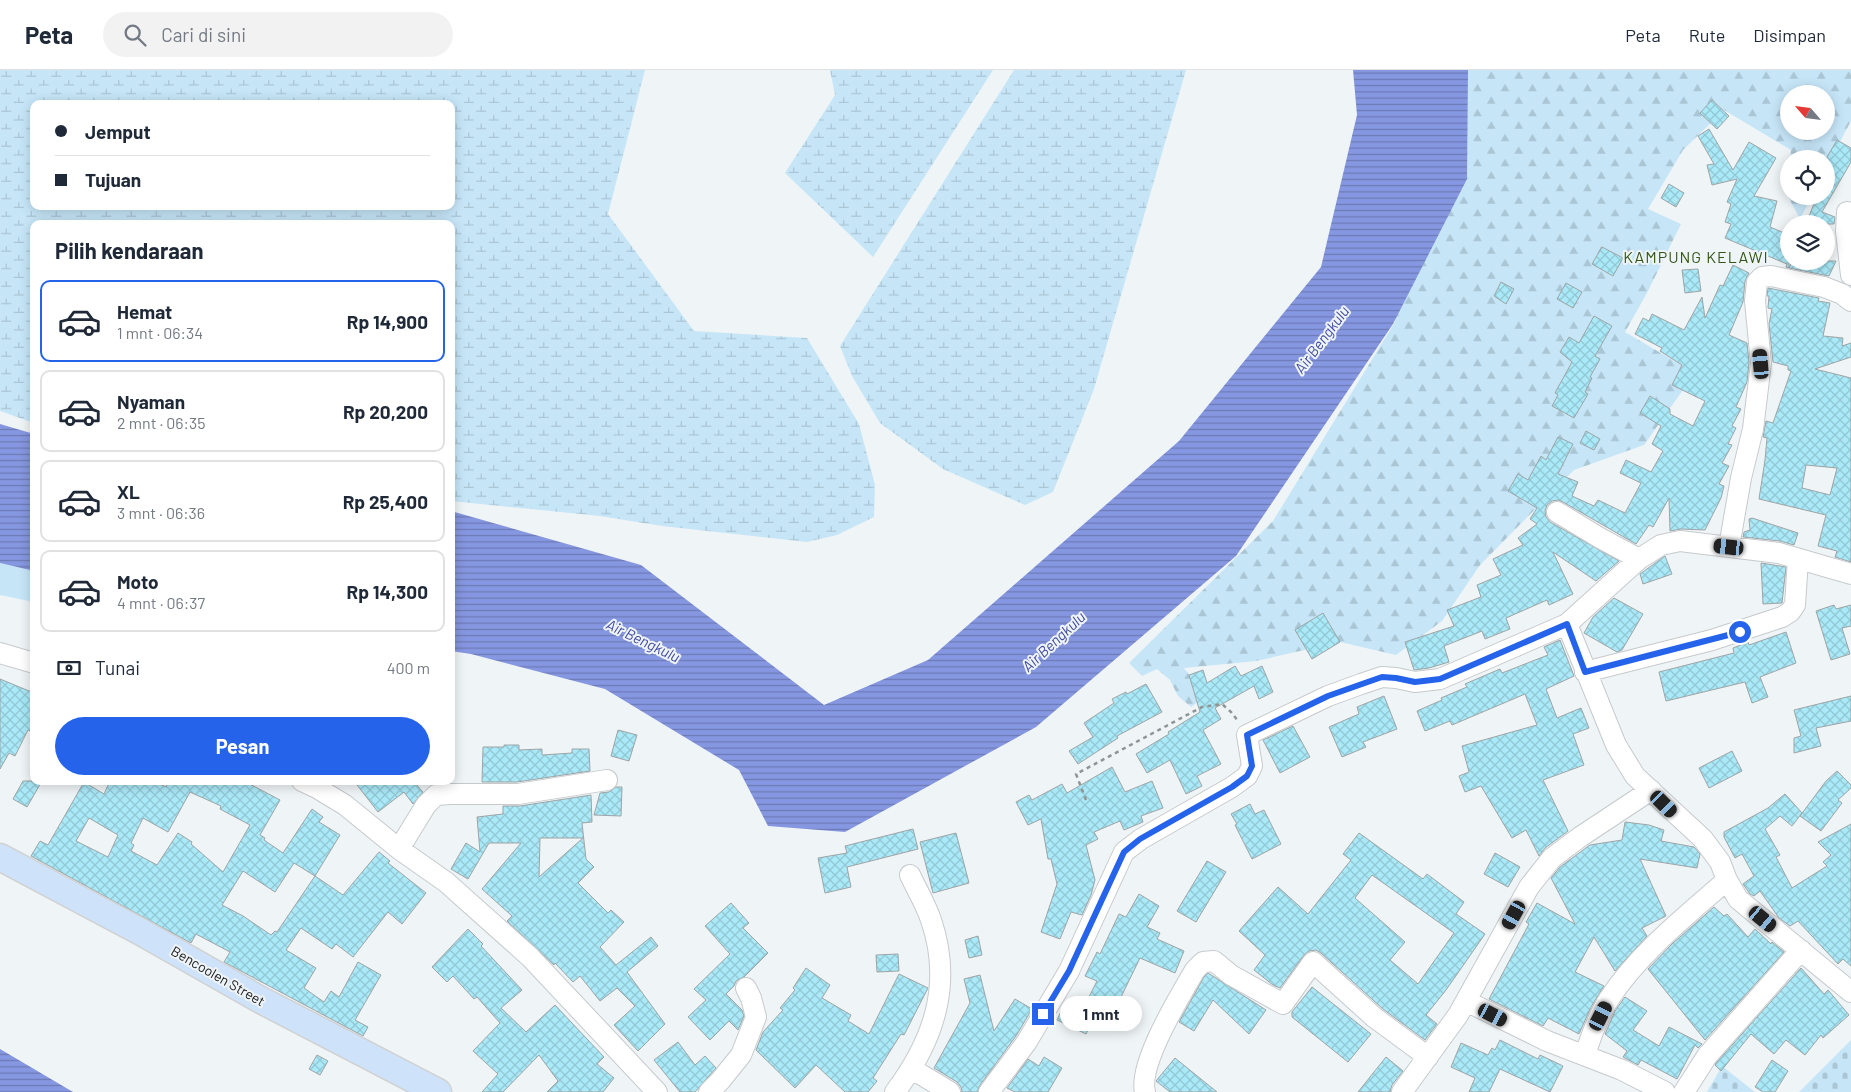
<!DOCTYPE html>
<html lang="id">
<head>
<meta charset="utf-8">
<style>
	:root { --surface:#fff; --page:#f2f2f3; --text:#1f2937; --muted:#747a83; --line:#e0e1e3; --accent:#2563eb }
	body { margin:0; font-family:Barlow,sans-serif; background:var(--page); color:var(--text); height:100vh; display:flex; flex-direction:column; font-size:19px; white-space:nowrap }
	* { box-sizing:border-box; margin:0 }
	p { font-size:16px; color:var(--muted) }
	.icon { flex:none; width:28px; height:28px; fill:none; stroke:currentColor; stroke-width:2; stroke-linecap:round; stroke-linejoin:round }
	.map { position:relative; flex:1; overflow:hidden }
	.side { position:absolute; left:30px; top:150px; width:425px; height:565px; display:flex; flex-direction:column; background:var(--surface); border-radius:10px; box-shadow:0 2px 12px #0003 }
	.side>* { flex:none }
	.top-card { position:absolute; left:30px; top:30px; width:425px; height:110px; border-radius:10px; box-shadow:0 2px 12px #0003; display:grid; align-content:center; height:110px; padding:0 25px; background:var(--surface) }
	.needle { width:32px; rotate:298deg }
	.buttons { position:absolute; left:1780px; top:15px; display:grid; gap:10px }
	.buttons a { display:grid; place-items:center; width:55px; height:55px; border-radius:50%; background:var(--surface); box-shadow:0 2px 12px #0003; font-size:25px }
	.end { position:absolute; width:22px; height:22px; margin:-11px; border:6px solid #2563eb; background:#fff; box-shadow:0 0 0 2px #fff }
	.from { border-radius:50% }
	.bubble { position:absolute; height:35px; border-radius:18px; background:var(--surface); box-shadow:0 2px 12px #0003; font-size:16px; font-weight:700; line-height:35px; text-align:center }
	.car { position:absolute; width:15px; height:30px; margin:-15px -8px; border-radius:6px; box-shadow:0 0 4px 1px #0007; background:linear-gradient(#222 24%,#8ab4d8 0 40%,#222 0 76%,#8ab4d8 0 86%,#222 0) }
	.top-card b { display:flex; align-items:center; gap:18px; height:48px; font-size:19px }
	.top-card b+b { border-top:1px solid var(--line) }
	.top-card i { width:12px; height:12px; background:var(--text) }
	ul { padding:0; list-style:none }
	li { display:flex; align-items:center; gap:15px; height:82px; margin:0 10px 8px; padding:0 15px; border:2px solid var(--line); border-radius:10px }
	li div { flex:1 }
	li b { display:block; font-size:19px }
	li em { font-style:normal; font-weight:700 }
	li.current { border-color:var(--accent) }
	li>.icon { width:45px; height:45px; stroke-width:1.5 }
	h2 { padding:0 25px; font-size:22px; line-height:60px }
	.pay { display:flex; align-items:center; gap:12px; height:55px; padding:0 25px; font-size:19px }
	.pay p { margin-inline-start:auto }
	.cta { display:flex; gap:10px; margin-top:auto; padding:10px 25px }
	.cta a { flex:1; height:58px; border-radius:30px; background:var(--accent); color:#fff; font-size:20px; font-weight:700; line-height:58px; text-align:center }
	header { display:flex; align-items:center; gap:30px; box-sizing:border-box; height:70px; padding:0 25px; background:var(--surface); border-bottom:1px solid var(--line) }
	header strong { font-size:24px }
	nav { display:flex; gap:28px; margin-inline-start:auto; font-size:18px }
	.search { width:350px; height:45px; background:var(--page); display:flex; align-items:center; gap:12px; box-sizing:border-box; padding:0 18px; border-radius:28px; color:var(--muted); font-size:19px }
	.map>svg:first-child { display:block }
</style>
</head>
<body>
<header>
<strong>Peta</strong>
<div class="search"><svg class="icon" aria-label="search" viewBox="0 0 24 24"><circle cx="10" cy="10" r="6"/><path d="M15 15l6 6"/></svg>Cari di sini</div>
<nav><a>Peta</a><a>Rute</a><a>Disimpan</a></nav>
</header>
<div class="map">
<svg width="1851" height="1022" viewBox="0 0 1851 1022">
	<defs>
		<pattern id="forest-firs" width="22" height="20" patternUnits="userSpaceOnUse" patternTransform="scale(1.25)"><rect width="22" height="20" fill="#c6e6f8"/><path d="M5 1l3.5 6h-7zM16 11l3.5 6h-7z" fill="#aac5d4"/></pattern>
		<pattern id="wetland-marsh" width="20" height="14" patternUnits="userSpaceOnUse" patternTransform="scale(1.25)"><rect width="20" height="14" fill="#c6e6f8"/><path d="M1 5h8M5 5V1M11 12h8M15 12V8" fill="none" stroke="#aac5d4"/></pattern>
		<pattern id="cemetery-stones" width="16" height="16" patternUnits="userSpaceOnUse" patternTransform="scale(1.25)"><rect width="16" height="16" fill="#c6e6f8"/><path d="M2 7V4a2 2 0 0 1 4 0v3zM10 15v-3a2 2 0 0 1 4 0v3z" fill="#aac5d4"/></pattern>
		<pattern id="water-rules" width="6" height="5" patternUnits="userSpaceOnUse" patternTransform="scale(1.25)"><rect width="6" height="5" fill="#8697e1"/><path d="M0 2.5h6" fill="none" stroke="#6d7ab6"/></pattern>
		<pattern id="building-cross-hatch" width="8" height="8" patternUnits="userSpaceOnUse" patternTransform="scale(1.25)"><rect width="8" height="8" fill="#aae9f8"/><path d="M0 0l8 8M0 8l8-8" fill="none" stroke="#92c7d4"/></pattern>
	</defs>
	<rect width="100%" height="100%" fill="#eff4f7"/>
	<path fill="url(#forest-firs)" fill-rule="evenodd" d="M1466 0H1851V51L1826 98V89H1790L1791 80 1724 40 1683 80 1648 139 1681 154 1647 223 1625 262 1695 303 1644 375 1574 400 1480 495 1442 551 1396 585 1340 572 1256 591 1184 598 1197 615 1198 632 1191 637 1178 626 1170 610 1157 599 1142 606 1129 593 1273 451 1395 252ZM1789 24H1826V61H1789Z
		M1789 94V126H1812L1800 149 1784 119Z"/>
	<path fill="url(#wetland-marsh)" fill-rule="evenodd" d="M0 0H645L608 144 694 261 807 268 859 354 875 415 874 447 837 465 807 472 662 456 600 446 451 431V154H34V353L0 341ZM34 34H451V136H34Z
		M830 0H993L873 187 785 103 835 25Z
		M1014 0H1186L1094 319 1053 422 1025 435 943 399 880 353 852 306 840 276Z"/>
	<path fill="url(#cemetery-stones)" d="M1851 970V1022H1799Z
		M1722 996 1755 1022H1707Z"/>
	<path fill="#c6e6f8" d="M0 493 34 501V532L0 525Z"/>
	<path fill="url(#water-rules)" d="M1353 0H1468L1467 109 1393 254 1236 486 1036 657 845 762 768 756 739 700 605 619 471 584 451 581V441L641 495 824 635 928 590 1179 371 1321 197 1357 45Z
		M0 354 34 364V501L0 493Z
		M0 979 73 1022H0Z"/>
	<path fill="url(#building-cross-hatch)" stroke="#9ea4a5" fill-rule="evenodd" d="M1712 30 1729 46 1717 59 1700 43Z
		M1709 59 1733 100 1749 72 1776 88 1754 126 1777 131 1770 157 1789 165V198L1786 197 1787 194 1725 168 1731 154 1725 152 1731 134 1727 132 1737 109 1712 115 1707 95 1714 94 1698 66Z
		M1837 70 1851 78V92L1822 142 1835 147 1834 154H1806L1817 126H1826V89Z
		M1669 114 1684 123 1676 137 1661 128Z
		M1602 177 1623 188 1613 206 1592 194Z
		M1792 191H1836L1829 206 1789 198Z
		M1733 195 1749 203 1745 211 1743 232 1729 265 1747 273 1749 293 1747 312 1736 337 1741 339 1732 356 1736 358 1728 374 1732 375 1722 393 1729 396 1719 414 1724 416 1721 428 1705 460 1681 459 1670 461 1669 428 1653 457 1649 455 1636 474 1563 432 1558 430 1552 431 1547 435 1545 441 1546 447 1550 452 1619 491 1596 511 1553 482 1573 524 1549 535 1547 530 1506 548 1510 559 1485 569 1482 561 1444 576 1449 592 1429 598 1414 600 1405 572 1454 556 1447 540 1481 527 1477 515 1501 505 1493 489 1523 475 1518 468 1537 454 1530 449 1537 438 1508 421 1518 404 1528 410 1541 386 1546 390 1558 367 1573 374 1558 404 1578 412 1572 426 1594 436 1598 430 1625 443 1641 413 1620 403 1626 390 1651 402 1663 381 1652 374 1661 356 1640 343 1650 326 1670 339V344L1693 356 1705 331 1672 315 1682 295 1660 281 1662 278 1635 264 1643 248 1649 251 1652 244 1684 260 1702 227 1705 248 1720 215 1723 216Z
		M1698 199 1701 221 1685 223 1682 200Z
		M1501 212 1514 219 1506 234 1494 226Z
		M1566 213 1582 222 1573 238 1557 229Z
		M1768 218 1819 228 1818 231 1830 233 1823 266 1843 268 1842 276 1851 273V287L1815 299 1851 308V492L1835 487 1837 481 1818 476 1826 445 1759 429 1765 390 1767 368 1763 367 1766 351 1773 353 1791 301 1788 300V296L1773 292 1769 254 1772 239 1768 238 1769 226H1767ZM1806 395 1837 398 1830 425 1802 418Z
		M1594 246 1612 256 1595 286 1600 289 1590 307 1592 308 1585 322 1588 324 1574 348 1552 336 1558 325 1555 323 1572 292 1560 282 1569 267 1579 273Z
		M1586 361 1600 369 1594 380 1580 373Z
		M1752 448 1798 463 1794 475 1780 471 1743 467 1744 462 1750 460 1749 449Z
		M1665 486 1672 504 1643 514 1640 504Z
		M1761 493 1786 497 1782 533 1763 534Z
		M1614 528 1643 544 1622 580 1617 582 1584 563 1593 547Z
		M1834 535 1836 539 1851 535V556L1842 558 1850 584 1831 590 1816 541Z
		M1323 543 1340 572 1312 589 1295 560Z
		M1786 562 1796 593 1760 607 1768 627 1752 633 1745 612 1666 631 1659 602 1734 583 1733 578 1748 572 1749 575Z
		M1560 570 1574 606 1546 619 1557 648 1581 638 1589 658 1573 664 1584 695 1543 710 1568 761 1545 778 1539 786 1526 760 1512 768 1481 716 1465 722 1459 706 1469 702 1462 676 1537 655 1525 624 1452 655 1450 651 1425 661 1417 641 1442 630 1441 628 1467 617 1465 614 1500 599 1502 603 1548 585 1544 577Z
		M1235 596 1241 606 1262 596 1273 622 1259 629 1254 616 1215 638 1221 649 1203 660 1221 694 1197 706 1202 716 1186 724 1170 690 1147 703 1136 684 1169 664 1168 662 1200 642 1189 605 1203 600 1207 613Z
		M0 609 34 623V663L28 660 15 686 9 683 0 699Z
		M1146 614 1162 642 1117 666 1118 668 1078 694 1069 681 1093 667 1084 653 1114 633 1112 629 1126 622 1127 624Z
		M1384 626 1397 659 1363 672 1366 677 1342 687 1329 657 1359 644 1357 637Z
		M1851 626V651L1816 658 1821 676 1794 683V668L1801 666 1794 640Z
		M1293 656 1310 687 1280 703 1263 670Z
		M618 660 637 665 629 691 611 686Z
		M504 675H519V680L542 679V685L572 683V679H589L590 701 517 712H482L483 677H504Z
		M1732 681 1742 701 1709 718 1699 698Z
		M1112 697 1125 722 1152 711 1163 738 1141 746 1143 752 1124 760 1120 751 1094 762 1098 769 1086 775 1095 810 1091 825 1082 845 1071 842 1060 869 1041 862 1057 814 1051 789H1048L1041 749 1028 755 1016 732 1029 725 1032 730 1062 714 1067 723Z
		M1837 701 1851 715V718L1838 730 1842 733 1821 761 1800 746 1826 711Z
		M23 711H42L27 737 13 729Z
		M110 711H153L166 717 168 711H244L280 730 260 765 265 768 264 770 283 783 312 739 323 747 319 752 340 765 315 806 294 793 275 822 243 801 222 835 243 846 271 865 275 861 277 862 315 806 343 825 379 782 390 791 388 793 426 823 402 854 388 842 353 887 336 874 332 879 301 858 286 880 316 898 304 918 324 932 331 921 339 927 358 892 381 905 355 950 368 957 363 966 224 892 230 882 196 864 191 873 31 786 40 771 48 775 84 712 104 724ZM190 722 221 736 220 739 250 755 223 802 191 774 192 772 178 763 157 795 131 781 134 775 131 773 143 748 168 762ZM89 748 118 765 108 787 76 771Z
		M354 711H417L415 713 423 722 413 734 404 722 378 742Z
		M616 717H622L621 746 594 745 600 723 609 722Z
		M1785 724 1802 743 1792 756 1780 746 1765 759 1780 785 1776 787 1792 818 1827 796 1823 792 1831 785 1818 772 1851 754V896L1843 889 1838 894 1798 851 1790 856 1779 848 1760 821 1754 826 1750 824 1743 814 1754 806 1742 784 1735 788 1724 767V762L1768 738Z
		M591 725 592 752 582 753 586 789 594 797 578 813 608 843 611 840 624 852 600 877 616 895 651 867 658 876 627 902 665 954 638 981 614 955 635 936 617 918 600 931 580 906 573 912 555 893 554 895 507 851 512 846 482 819 521 773H489L468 809 451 799 466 773 480 782 477 747 503 744V736H520ZM540 768H583L539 807Z
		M1250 734 1255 744 1264 740 1281 774 1252 789 1235 755 1237 754 1231 744Z
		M1625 752 1649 755 1664 760 1661 771 1694 777 1700 784 1697 798 1640 789 1666 846 1642 858 1647 866 1615 901 1594 867 1575 902 1604 916 1591 937 1579 964 1548 948 1543 956 1489 929 1529 854 1526 852 1537 833 1575 854 1551 808 1560 797 1590 775 1622 770Z
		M913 759 918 779 847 797 851 817 825 823 818 788 847 783 845 776Z
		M956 763 969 813 933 823 920 772Z
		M1359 763 1423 809 1427 804 1464 832 1456 844 1485 864 1446 920 1426 945 1437 954 1425 970 1383 939 1321 883 1316 880 1309 881 1304 885 1280 918 1273 915 1254 900 1265 885 1239 861 1278 817 1308 844 1351 790 1343 784ZM1372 805 1454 863 1418 914 1390 890 1405 872 1355 828Z
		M1495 783 1520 797 1508 817 1484 804Z
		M1207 791 1226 802 1196 852 1177 841Z
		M1139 824 1159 836 1147 857 1160 863 1157 869 1184 881 1175 903 1140 888 1121 927 1126 930 1116 949 1098 940 1086 964 1057 950 1064 935 1081 943 1097 911 1085 906 1097 882 1100 884 1119 844 1126 847Z
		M731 833 749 853 743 858 768 883 744 907 736 911 734 916 726 924 742 940 744 946 738 960 729 951 710 970 688 947 706 930 694 919 730 884 705 856Z
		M1714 837 1724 846 1727 844 1748 867 1755 859 1771 874 1772 872 1784 882 1705 970 1648 899 1672 874Z
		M468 859 483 874 481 876 522 920 501 938 526 962 555 935 604 987 597 994 614 1008 603 1022H547L558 1011 539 985 503 1022H482L498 1004 473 981 500 953 477 927 474 929 453 906 447 912 432 897Z
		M978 866 982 885 969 888 965 870Z
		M898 884 899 901 877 902 876 885Z
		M806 898 830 915 822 928 851 945 848 951 869 964 899 904 928 918 904 965 901 964 873 1008 877 1011 868 1022H845L816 995 795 1018 756 980 763 962 783 940 780 938 795 920 793 918Z
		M1801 898 1824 924 1828 920 1849 945 1823 968 1821 965 1805 985 1786 970 1774 984 1751 964 1721 1001 1715 995 1716 993Z
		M1208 903 1266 940 1249 964 1213 930 1194 961 1179 952 1204 907Z
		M980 905 994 961 1015 929 1032 939 1016 966 980 1015 977 1022H962L961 1017 957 1012 934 998 970 933 964 909Z
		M1312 917 1371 964 1348 992 1292 947V942Z
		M1625 927 1647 941 1633 960 1659 976 1669 957 1702 974 1698 978 1695 975 1677 1009 1641 990 1638 995 1623 987 1627 981 1605 964 1615 941Z
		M1500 970 1538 989 1540 985 1563 996 1550 1022 1500 999 1489 1022H1469L1475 1008 1451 997 1461 973 1488 985 1492 978 1495 980Z
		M678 972 695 995 705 986 716 998 695 1022H680L654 990Z
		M317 985 328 991 320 1005 309 999Z
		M1044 987 1062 998 1048 1022H1015L1007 1018 1028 989 1039 996Z
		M1386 987 1403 1001 1392 1015 1390 1022H1358Z
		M1175 988 1217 1022H1170L1156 1011Z
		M1772 990 1788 1001 1775 1022H1763L1755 1017Z"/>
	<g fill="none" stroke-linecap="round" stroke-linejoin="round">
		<g stroke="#c6cacd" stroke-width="22">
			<path id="minor" d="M1847 142 1846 161 1851 205
				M1557 442 1600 468 1639 489
				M1729 477 1741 408 1753 359 1761 293 1755 231 1757 212 1762 207 1771 206 1824 217 1842 224 1851 231
				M1567 554 1639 489 1661 475 1680 471 1779 483 1851 504
				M0 583 34 593
				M1585 602 1712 570 1782 547 1790 542 1795 535 1798 489
				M302 711 317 718 345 735 399 779 446 812 530 887 657 1022
				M399 779 426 735 436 725 450 724H518L607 710
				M1466 931 1547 971 1622 1000 1665 1022
				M1585 985C1591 966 1598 946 1609 929 1639 883 1686 846 1727 810
				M912 999 950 1022
				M709 1022 720 1011 741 985 756 947 751 928 746 918
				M895 1022C934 970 953 914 931 850 926 835 917 820 910 805
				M989 1022 1026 973 1069 901 1124 782 1141 769 1232 717 1247 706 1252 696 1247 665 1328 626 1361 614 1382 607 1396 608 1415 612 1440 609 1567 554 1616 675 1635 706 1703 769 1720 792 1727 810 1738 829 1851 922
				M1145 1022C1138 994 1180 926 1195 900L1203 892 1214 891 1231 905 1283 934 1313 892 1375 948 1428 987
				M1402 1022 1458 945 1529 817 1552 788 1580 767 1651 720
				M1684 1022 1707 986 1801 880"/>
		</g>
		<g stroke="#d1d1d2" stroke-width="29">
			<path id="major" d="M0 787 141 862 259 929 438 1022"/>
		</g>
		<path stroke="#909496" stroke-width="2.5" stroke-dasharray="4 4" stroke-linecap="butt" d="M1086 730 1076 704 1202 637 1222 634 1231 642 1238 651"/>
		<use href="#minor" stroke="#fff" stroke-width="20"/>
		<use href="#major" stroke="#cee2f9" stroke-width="26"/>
	</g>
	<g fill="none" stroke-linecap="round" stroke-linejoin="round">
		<path stroke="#2563eb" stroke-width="6" d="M1043 944 1069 901 1124 782 1140 769 1232 717 1247 706 1252 696 1247 665 1328 626 1362 614 1382 607 1396 608 1415 612 1440 609 1567 554 1585 602 1740 562"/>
	</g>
	<g text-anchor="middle" stroke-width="4" stroke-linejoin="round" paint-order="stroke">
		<g font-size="14" fill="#191b1c" stroke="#eff4f7">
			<text transform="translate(218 906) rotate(30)" y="5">Bencoolen Street</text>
		</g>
		<g font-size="15" font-style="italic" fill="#3f4aa2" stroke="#eff4f7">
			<text transform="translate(1322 270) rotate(-53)" y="5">Air Bengkulu</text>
			<text transform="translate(643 571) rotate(26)" y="5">Air Bengkulu</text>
			<text transform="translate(1054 572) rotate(-43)" y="5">Air Bengkulu</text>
		</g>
		<g font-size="16" letter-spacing="1" fill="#325515" stroke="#eff4f7">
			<text x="1696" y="193">KAMPUNG KELAWI</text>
		</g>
	</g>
</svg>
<div class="buttons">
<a><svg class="needle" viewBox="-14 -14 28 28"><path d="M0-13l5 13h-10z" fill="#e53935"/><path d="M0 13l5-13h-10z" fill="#747a83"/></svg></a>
<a><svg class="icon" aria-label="locate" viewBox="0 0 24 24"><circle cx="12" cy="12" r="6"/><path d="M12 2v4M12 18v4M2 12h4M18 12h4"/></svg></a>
<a><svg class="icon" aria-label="layers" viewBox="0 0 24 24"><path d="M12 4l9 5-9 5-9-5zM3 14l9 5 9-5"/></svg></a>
</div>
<i class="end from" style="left:1740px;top:562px"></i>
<i class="end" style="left:1043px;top:944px"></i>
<div class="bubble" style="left:1060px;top:926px;width:82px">1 mnt</div>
<i class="car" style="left:1761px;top:294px;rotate:355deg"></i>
<i class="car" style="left:1729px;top:477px;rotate:276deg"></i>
<i class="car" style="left:1664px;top:734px;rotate:135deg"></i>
<i class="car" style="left:1514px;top:845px;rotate:209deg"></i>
<i class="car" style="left:1763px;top:849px;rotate:130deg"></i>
<i class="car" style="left:1493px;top:945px;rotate:117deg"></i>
<i class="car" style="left:1601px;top:946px;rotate:27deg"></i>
<div class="top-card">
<b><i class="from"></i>Jemput</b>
<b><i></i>Tujuan</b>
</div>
<section class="side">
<h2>Pilih kendaraan</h2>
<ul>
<li class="current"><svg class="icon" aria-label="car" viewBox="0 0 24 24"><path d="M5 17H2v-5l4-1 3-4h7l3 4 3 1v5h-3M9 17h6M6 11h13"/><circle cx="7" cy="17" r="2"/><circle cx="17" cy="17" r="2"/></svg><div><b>Hemat</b><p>1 mnt · 06:34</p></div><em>Rp 14,900</em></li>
<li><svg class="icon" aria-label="car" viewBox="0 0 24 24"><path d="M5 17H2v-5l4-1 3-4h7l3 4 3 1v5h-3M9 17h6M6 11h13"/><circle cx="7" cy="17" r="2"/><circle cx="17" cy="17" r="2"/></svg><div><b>Nyaman</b><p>2 mnt · 06:35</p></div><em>Rp 20,200</em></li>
<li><svg class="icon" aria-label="car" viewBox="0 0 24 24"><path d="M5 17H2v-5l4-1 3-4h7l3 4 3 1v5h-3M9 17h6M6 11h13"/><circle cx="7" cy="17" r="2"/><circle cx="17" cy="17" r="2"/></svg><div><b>XL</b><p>3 mnt · 06:36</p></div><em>Rp 25,400</em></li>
<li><svg class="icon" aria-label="car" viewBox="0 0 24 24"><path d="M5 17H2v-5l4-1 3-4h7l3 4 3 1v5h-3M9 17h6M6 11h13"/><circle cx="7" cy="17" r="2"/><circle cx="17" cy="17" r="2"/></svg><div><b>Moto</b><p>4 mnt · 06:37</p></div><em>Rp 14,300</em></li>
</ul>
<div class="pay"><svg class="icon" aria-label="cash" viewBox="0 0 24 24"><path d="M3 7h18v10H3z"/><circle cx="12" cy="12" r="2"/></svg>Tunai<p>400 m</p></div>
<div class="cta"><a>Pesan</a></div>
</section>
</div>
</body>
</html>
